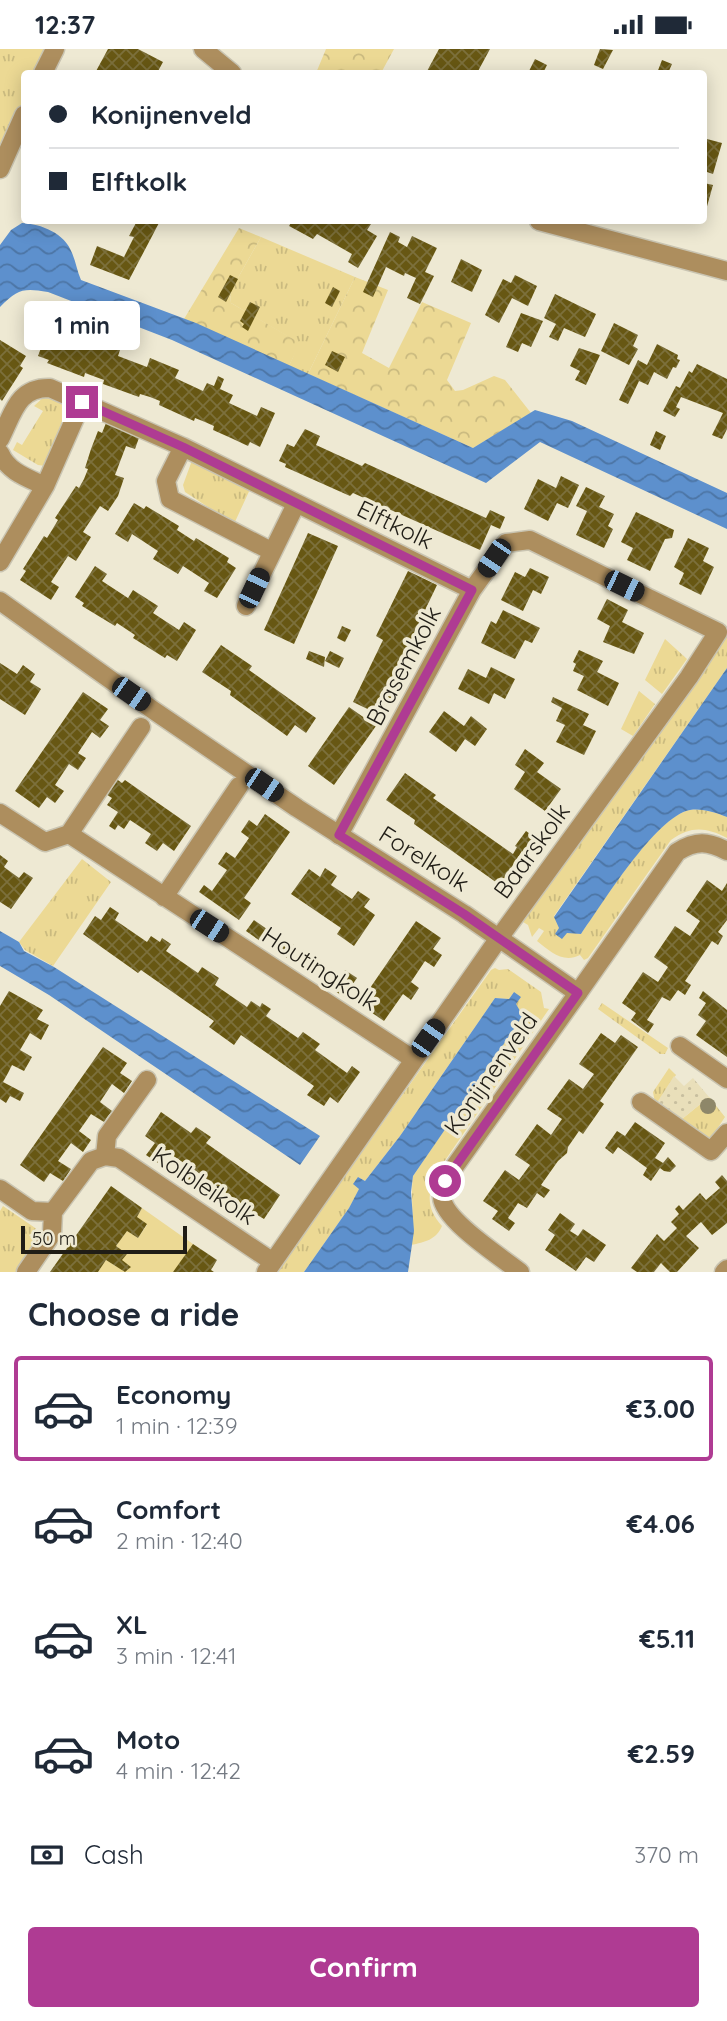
<!DOCTYPE html>
<html lang="en">
<head>
<meta charset="utf-8">
<style>
	:root { --surface:#fff; --page:#f6f6f7; --text:#1f2937; --muted:#747a83; --line:#e0e1e3; --accent:#af3b93 }
	body { margin:0; font-family:Quicksand,sans-serif; background:var(--page); color:var(--text); height:100vh; display:flex; flex-direction:column; font-size:26px; white-space:nowrap }
	* { box-sizing:border-box; margin:0 }
	p { font-size:23px; color:var(--muted) }
	.icon { flex:none; width:38px; height:38px; fill:none; stroke:currentColor; stroke-width:2; stroke-linecap:round; stroke-linejoin:round }
	.map { position:relative; height:1223px; overflow:hidden }
	.sheet { display:flex; flex-direction:column; background:var(--surface); flex:1 }
	.sheet>* { flex:none }
	.guide { position:absolute; left:21px; top:21px; width:686px; height:154px; border-radius:7px; box-shadow:0 4px 18px #0003; display:grid; align-content:center; height:154px; padding:0 28px; background:var(--surface) }
	.scale { position:absolute; left:21px; bottom:18px; width:166px; box-sizing:border-box; padding-left:7px; border:4px solid #201d16; border-top:0; font-size:19px; line-height:24px; white-space:nowrap; color:#201d16; -webkit-text-stroke:5px #eee9d3; paint-order:stroke }
	.end { position:absolute; width:32px; height:32px; margin:-16px; border:9px solid #af3b93; background:#fff; box-shadow:0 0 0 4px #fff }
	.from { border-radius:50% }
	.bubble { position:absolute; height:49px; border-radius:7px; background:var(--surface); box-shadow:0 4px 18px #0003; font-size:23px; font-weight:800; line-height:49px; text-align:center }
	.car { position:absolute; width:21px; height:42px; margin:-21px -10px; border-radius:9px; box-shadow:0 0 5px 2px #0007; background:linear-gradient(#222 24%,#8ab4d8 0 40%,#222 0 76%,#8ab4d8 0 86%,#222 0) }
	.guide b { display:flex; align-items:center; gap:24px; height:66px; font-size:26px }
	.guide b+b { border-top:2px solid var(--line) }
	.guide i { width:18px; height:18px; background:var(--text) }
	ul { padding:0; list-style:none }
	li { display:flex; align-items:center; gap:21px; height:105px; margin:0 14px 10px; padding:0 14px; border:4px solid transparent; border-radius:7px }
	li div { flex:1 }
	li b { display:block; font-size:26px }
	li em { font-style:normal; font-weight:800 }
	li.selected { border-color:var(--accent) }
	li>.icon { width:63px; height:63px; stroke-width:1.5 }
	h2 { padding:0 28px; font-size:32px; line-height:84px }
	.pay { display:flex; align-items:center; gap:18px; height:77px; padding:0 28px; font-size:26px }
	.pay p { margin-inline-start:auto }
	.primary-button { display:flex; gap:14px; margin-top:auto; padding:14px 28px }
	.primary-button a { flex:1; height:80px; border-radius:7px; background:var(--accent); color:#fff; font-size:28px; font-weight:800; line-height:80px; text-align:center }
	.status { display:flex; justify-content:space-between; align-items:center; height:49px; padding:0 35px; background:var(--surface); direction:ltr }
	.status svg { height:19px; fill:currentColor }
	.map>svg:first-child { display:block }
</style>
</head>
<body>
<div class="status"><b>12:37</b><svg viewBox="0 0 49 12"><path d="M0 12V9h3v3zM5 12V6h3v6zM10 12V3h3v9zM15 12V0h3v12zM26 1h20v11H26zM47 4h2v5h-2z"/></svg></div>
<div class="map">
<svg width="727" height="1223" viewBox="0 0 727 1223">
	<defs>
		<pattern id="grass-tufts" width="24" height="20" patternUnits="userSpaceOnUse" patternTransform="scale(1.75)"><rect width="24" height="20" fill="#ecd994"/><path d="M3 7l-1-3M5 7V3M7 7l1-3M15 17l-1-3M17 17v-4M19 17l1-3" fill="none" stroke="#caba7f"/></pattern>
		<pattern id="forest-crowns" width="20" height="18" patternUnits="userSpaceOnUse" patternTransform="scale(1.75)"><rect width="20" height="18" fill="#ecd994"/><path d="M2 6a3 3 0 1 1 6 0M12 15a3 3 0 1 1 6 0" fill="none" stroke="#caba7f"/></pattern>
		<pattern id="sand-dots" width="8" height="8" patternUnits="userSpaceOnUse" patternTransform="scale(1.75)"><rect width="8" height="8" fill="#e9dfba"/><path d="M2 2h.1M6 6h.1" fill="none" stroke="#c8bf9f" stroke-width="1.8" stroke-linecap="round"/></pattern>
		<pattern id="water-waves" width="16" height="10" patternUnits="userSpaceOnUse" patternTransform="scale(1.75)"><rect width="16" height="10" fill="#5d90cd"/><path d="M0 5q4-4 8 0t8 0" fill="none" stroke="#4c75a5"/></pattern>
		<pattern id="building-cross-hatch" width="8" height="8" patternUnits="userSpaceOnUse" patternTransform="scale(1.75)"><rect width="8" height="8" fill="#675713"/><path d="M0 0l8 8M0 8l8-8" fill="none" stroke="#7c703c"/></pattern>
	</defs>
	<rect width="100%" height="100%" fill="#eee9d3"/>
	<path fill="url(#grass-tufts)" d="M0 0H46L37 24H24V57L7 103 0 98Z
		M261 188 355 228 308 325 289 317 299 294 231 254 230 243Z
		M47 345 65 353 67 358 46 417 38 416 13 401 17 393 22 396 43 362 34 357Z
		M194 406 252 436 234 475 185 443 183 436Z
		M727 581V619L554 867C560 881 566 884 581 885 601 856 656 767 690 761 703 759 716 764 727 768V789C705 778 691 777 671 791L588 909 584 911 580 906C563 915 550 902 537 892L544 882 539 879 532 888 528 876 523 873 565 810Z
		M665 590 687 610 662 645 645 631Z
		M639 642 655 655 633 687 621 680Z
		M82 810 111 833 53 917 25 901 19 893Z
		M495 919 499 921 508 920 541 943 544 959 549 960 435 1126C427 1146 427 1161 442 1177 436 1191 425 1193 411 1196 415 1173 410 1150 413 1127L522 967 516 955 514 943 509 950 495 949 400 1087 365 1132 358 1128 360 1139 349 1159 304 1223H277L491 921Z
		M602 954 668 999 665 1005H660L598 960Z
		M669 1019 676 1026 658 1053 682 1070 709 1048 725 1068 709 1092 655 1054 653 1043Z
		M3 1157 44 1185 16 1223H0V1162Z"/>
	<path fill="url(#forest-crowns)" d="M326 0H394L381 24H316Z
		M239 179 261 188 230 243 231 254 300 294 289 317 184 270Z
		M355 228 388 241 362 304 389 319 422 253 471 274 447 331 455 342 463 341 494 327 505 331 531 364 473 399 308 325Z"/>
	<path fill="url(#sand-dots)" d="M674 1027 684 1037 693 1029 709 1048 682 1070 658 1052Z"/>
	<path fill="#ecd994" d="M142 1159 193 1195 174 1223H98L106 1211 117 1218 126 1205 116 1197 127 1182 138 1189 147 1176 137 1168Z"/>
	<path fill="url(#water-waves)" d="M22 174C41 175 65 184 72 204 76 213 77 222 81 231L196 274 473 399 535 361 572 372 727 444V480L540 393 486 434 172 291 48 243C23 239 18 240 0 258V196L11 181Z
		M727 619V768C716 764 703 759 690 761 656 767 601 857 581 885L567 884 562 890 555 885 559 879 554 868Z
		M0 882 19 893 24 902 54 918 320 1087 300 1116 49 946 0 917Z
		M514 943 521 948 516 955 523 967 413 1127 411 1143 414 1182 408 1223H304L349 1159 359 1140 353 1135 358 1128 365 1132 400 1087 495 949 509 950Z"/>
	<path fill="url(#building-cross-hatch)" d="M108 0H138L163 13 157 24H95Z
		M439 0H490L477 24H426Z
		M600 0 613 1 603 20 594 16Z
		M535 10 547 16 543 24H528Z
		M662 11 672 15 668 24H657Z
		M707 90 722 94 713 125 707 123 704 133V104Z
		M704 134 713 136 704 168Z
		M137 172H160L129 231 90 216 97 197 124 208 134 188 129 187Z
		M292 172H373L367 181 377 187 358 219 348 213 352 205 317 185 313 190 302 184 289 177Z
		M390 183 400 188 398 193 407 198 412 187 437 199 425 223 434 227 420 255 407 249 416 229 405 224 404 227 386 218 373 248 363 243Z
		M461 210 482 221 472 243 451 233Z
		M230 226 238 230 226 253 218 248Z
		M515 226 537 237 528 257 512 249 499 274 485 266 503 230 511 234Z
		M333 238 340 242 332 258 325 254Z
		M555 245 596 265 585 288 564 279 558 292 549 288 556 275 544 269Z
		M250 253 260 258 248 282 242 278 244 275 240 272Z
		M521 264 543 272 531 298 522 294 518 303 506 298Z
		M51 272 65 277 62 286 91 297 94 288 121 298 118 307 147 318 150 309 179 321 175 329 203 342 207 334 214 337 218 327 224 330 220 340 233 346 229 354 257 367 261 358 275 364 260 398 250 393 248 397 231 389 213 381 214 377 205 373 195 369 194 372 159 356 160 352 150 348 140 345 139 348 103 335 104 331 85 324 84 328 47 314 49 311 38 307Z
		M614 274 638 286 633 297 638 300 629 316 601 302Z
		M0 291 26 307 20 317 23 319 2 352 0 350Z
		M657 295 678 306 677 310 680 311 676 319 673 318 667 330 654 323 648 336 639 332 628 355 619 351 638 311 647 316Z
		M579 299 600 306 586 336 575 331 580 322 570 317Z
		M332 302 345 308 338 323 325 316Z
		M697 315 727 330V380L722 390 712 386 723 364 681 348 676 358 680 360 675 368 663 362 676 337 680 339 689 322 692 324Z
		M106 374 140 386 135 400 126 397 115 426 124 429 118 447 108 462 100 457 83 483 91 488 76 512 68 507 51 533 59 538 51 551 20 531 26 522 23 520 44 487 47 489 52 481 58 471 55 469 76 437 79 439 84 430 88 420 85 419 91 400 98 382 102 384Z
		M305 380 320 387 316 396 362 417 365 414 486 469 490 461 505 468 500 480 491 476 480 501 353 444 350 447 285 418 286 415 279 412 287 395 294 398Z
		M656 382 666 387 660 401 650 396Z
		M561 427 579 436 568 459 557 454 548 472 524 460 538 430 556 439Z
		M586 438 605 447 599 458 614 465 608 477 613 480 604 499 576 486 587 462 576 457Z
		M134 454 144 460 146 457 179 477 177 481 194 492 196 489 229 509 227 513 236 519 217 549 204 542 209 534 183 517 178 525 153 510 158 502 132 485 128 493 115 485Z
		M636 463 674 481 672 489 665 490 650 522 627 511 633 499 621 493Z
		M308 484 338 497 294 595 264 581Z
		M688 489 709 499 703 512 714 518 701 546 679 535 684 524 674 518Z
		M95 517 107 525 102 532 128 549 133 541 158 557 153 564 179 581 184 573 196 581 177 612 167 606 165 609 133 589 135 586 117 574 115 577 82 557 84 554 75 548Z
		M530 519 549 528 541 545 533 541 523 562 501 551 515 523 525 528Z
		M408 522 437 536 407 599 413 604 382 667 353 653 383 591 376 587Z
		M607 550 628 561 622 573 644 584 634 605 603 593 610 577 597 570Z
		M503 561 540 579 532 594 525 591 515 610 481 594 491 572 496 575Z
		M342 577 351 581 345 593 337 589Z
		M221 596 252 617 249 621 316 669 306 684 295 676 287 687 230 646 231 642 202 623Z
		M579 601 603 612 597 623 619 634 608 657 577 641 584 627 573 622 576 615 573 613Z
		M309 602 325 608 324 618 306 610Z
		M330 602 344 609 339 619 325 612Z
		M0 614 17 625 23 616 35 625 30 633 41 640 25 666 0 650Z
		M491 618 515 630 505 650 494 644 489 655 458 640 468 620 486 629Z
		M83 643 108 660 100 671 109 677 100 689 92 683 78 704 86 709 78 721 69 715 55 736 64 742 55 754 47 748 39 759 15 742Z
		M553 648 589 665 583 676 596 682 584 706 556 693 565 676 556 672 562 659 551 653Z
		M349 658 376 677 334 736 308 717Z
		M444 662 464 677 471 667 487 680 475 697 465 690 456 703 429 683Z
		M525 700 544 714 537 723 561 740 545 762 514 740 525 723 515 716Z
		M405 724 436 746 433 749 513 805 517 798 515 797 526 782 537 790 526 805 522 802 500 836 414 775 415 771 386 751Z
		M115 729 122 734 125 731 191 777 174 802 163 794 157 802 145 794 151 785 130 771 124 780 118 776 115 781 109 777 118 763 107 756 112 749 104 744Z
		M265 765 290 783 244 849 251 854 239 871 199 843 204 836 212 842 227 821 218 815 226 803 235 809 249 789 241 783 249 771 257 777Z
		M0 806 8 812 4 818 19 829 24 823 33 829 11 860 0 853Z
		M325 819 337 827 331 836 352 850 358 842 370 850 364 858 375 866 354 897 337 885 341 879 291 845 309 820 320 828Z
		M707 831 722 842 727 834V871L718 883 723 887 718 896 712 892 685 932 691 936 685 946 678 941 670 952 662 948 647 971 654 975 648 984 631 971 636 964 622 954 643 923 658 933 668 918 654 908 675 877 690 887 700 872 686 862Z
		M110 858 119 864 115 871 147 893 151 887 160 893 162 889 171 895 166 902 198 924 202 918 219 929 215 936 247 958 251 952 260 958 262 954 271 960 266 967 298 989 303 983 320 995 315 1001 347 1024 352 1017 360 1023 338 1054 330 1048 324 1057 307 1046 314 1037 241 986 234 996 209 978 214 972 141 921 138 924 83 885 95 867 101 871Z
		M254 871 271 883 263 894 246 882Z
		M416 872 441 889 433 900 442 906 434 918 425 912 411 933 419 939 411 951 403 945 384 972 359 955Z
		M287 891 295 897 287 909 279 903Z
		M345 921 357 929 344 948 332 940Z
		M9 942 43 961 37 970 49 976 41 991 30 984 20 1001 32 1008 24 1022 12 1016 8 1024 3 1033 24 1044 20 1052 10 1047 6 1054 0 1050V957Z
		M703 942 727 961V1008L696 986 706 972 698 966 706 954 699 949Z
		M601 984 615 994 621 986 638 998 600 1052 604 1055 583 1085 579 1082 568 1098 567 1104 558 1112 541 1136 550 1141 544 1149 537 1144 527 1159 518 1154 508 1169 515 1174 509 1182 492 1170 498 1162 483 1152 505 1121 519 1131 530 1116 515 1106 537 1075 551 1086 562 1070 547 1060 569 1030 583 1040 594 1025 579 1015Z
		M103 998 127 1014 120 1024 132 1032 124 1044 112 1035 100 1053 112 1062 108 1067 104 1073 91 1065 79 1082 91 1091 83 1103 71 1094 58 1112 71 1120 63 1132 50 1124 44 1133 20 1116Z
		M161 1063 191 1084 196 1078 211 1088 206 1094 280 1146 264 1170 254 1164 246 1176 234 1167 242 1155 225 1143 216 1155 205 1147 213 1135 196 1122 187 1134 175 1127 184 1114 166 1102 158 1114 146 1106 155 1094 145 1087Z
		M635 1073 665 1094 655 1109 663 1114 668 1108 676 1117 670 1123 664 1122 660 1119 651 1132 643 1126 647 1119 618 1098 613 1105 605 1099 617 1082 625 1087Z
		M722 1126 727 1132V1174L712 1186 701 1173 686 1187 699 1199 677 1223H670L661 1214 654 1223H637L631 1219 657 1185 664 1192 677 1179 671 1173 679 1165 675 1160 679 1156 683 1161 700 1144 706 1151 720 1139 715 1133Z
		M111 1137 142 1159 137 1168 147 1175 138 1189 127 1182 116 1197 127 1205 122 1211 131 1218 125 1223 106 1211 98 1223H50Z
		M560 1164 575 1175 570 1182 578 1187 583 1180 606 1196 594 1213 586 1208 576 1222 545 1201 555 1186 548 1181Z
		M193 1195 217 1211 211 1221 214 1223H173Z"/>
	<g fill="none" stroke-linecap="round" stroke-linejoin="round">
		<g stroke="#c9c4b1" stroke-width="21">
			<path id="minor" d="M203 0 232 24
				M43 24 55 0
				M0 120 24 66
				M539 172 727 222
				M0 390C13 365 17 338 50 339L183 398 472 541
				M183 398 166 432 170 450 271 502
				M0 404C8 423 28 429 45 437
				M0 513 45 437 82 353
				M246 557 296 455
				M0 764 45 793 69 785 141 678
				M69 785 413 1010
				M164 848 239 737
				M680 997 727 1030
				M641 1053 711 1102 727 1084
				M105 1107 107 1087 147 1031
				M0 1140 32 1162 53 1163 91 1112 105 1107 119 1109 273 1213
				M26 1223 52 1185 53 1163
				M266 1223 499 889 689 628 718 583 530 491 506 494 472 541 339 786
				M520 1223C501 1208 443 1171 442 1148 441 1143 444 1136 445 1131L578 944
				M724 1223 727 1220"/>
		</g>
		<g stroke="#c9c4b1" stroke-width="21">
			<path id="tertiary" d="M0 552 153 661 297 759 464 865 578 944 677 803C696 791 708 792 727 802"/>
		</g>
		<use href="#minor" stroke="#ad8e5e" stroke-width="18"/>
		<use href="#tertiary" stroke="#ad8e5e" stroke-width="18"/>
	</g>
	<circle fill="#8e8769" cx="708" cy="1057" r="8"/>
	<g fill="none" stroke-linecap="round" stroke-linejoin="round">
		<path stroke="#af3b93" stroke-width="9" d="M82 353 183 398 472 541 339 786 464 865 578 944 445 1132"/>
	</g>
	<g text-anchor="middle" stroke-width="7" stroke-linejoin="round" paint-order="stroke">
		<g font-size="24" fill="#201d16" stroke="#eee9d3">
			<text transform="translate(395 476) rotate(26)" y="8">Elftkolk</text>
			<text transform="translate(404 617) rotate(-62)" y="8">Brasemkolk</text>
			<text transform="translate(532 802) rotate(-54)" y="8">Baarskolk</text>
			<text transform="translate(424 810) rotate(32)" y="8">Forelkolk</text>
			<text transform="translate(320 920) rotate(33)" y="8">Houtingkolk</text>
			<text transform="translate(491 1025) rotate(-55)" y="8">Konijnenveld</text>
			<text transform="translate(204 1137) rotate(34)" y="8">Kolbleikolk</text>
		</g>
	</g>
</svg>
<div class="scale">50 m</div>
<i class="end from" style="left:445px;top:1132px"></i>
<i class="end" style="left:82px;top:353px"></i>
<div class="bubble" style="left:24px;top:252px;width:116px">1 min</div>
<i class="car" style="left:494px;top:509px;rotate:214deg"></i>
<i class="car" style="left:624px;top:537px;rotate:116deg"></i>
<i class="car" style="left:254px;top:539px;rotate:25deg"></i>
<i class="car" style="left:131px;top:645px;rotate:125deg"></i>
<i class="car" style="left:264px;top:736px;rotate:124deg"></i>
<i class="car" style="left:209px;top:877px;rotate:123deg"></i>
<i class="car" style="left:428px;top:989px;rotate:35deg"></i>
<div class="guide">
<b><i class="from"></i>Konijnenveld</b>
<b><i></i>Elftkolk</b>
</div>
</div>
<section class="sheet">
<h2>Choose a ride</h2>
<ul>
<li class="selected"><svg class="icon" aria-label="car" viewBox="0 0 24 24"><path d="M5 17H2v-5l4-1 3-4h7l3 4 3 1v5h-3M9 17h6M6 11h13"/><circle cx="7" cy="17" r="2"/><circle cx="17" cy="17" r="2"/></svg><div><b>Economy</b><p>1 min · 12:39</p></div><em>€3.00</em></li>
<li><svg class="icon" aria-label="car" viewBox="0 0 24 24"><path d="M5 17H2v-5l4-1 3-4h7l3 4 3 1v5h-3M9 17h6M6 11h13"/><circle cx="7" cy="17" r="2"/><circle cx="17" cy="17" r="2"/></svg><div><b>Comfort</b><p>2 min · 12:40</p></div><em>€4.06</em></li>
<li><svg class="icon" aria-label="car" viewBox="0 0 24 24"><path d="M5 17H2v-5l4-1 3-4h7l3 4 3 1v5h-3M9 17h6M6 11h13"/><circle cx="7" cy="17" r="2"/><circle cx="17" cy="17" r="2"/></svg><div><b>XL</b><p>3 min · 12:41</p></div><em>€5.11</em></li>
<li><svg class="icon" aria-label="car" viewBox="0 0 24 24"><path d="M5 17H2v-5l4-1 3-4h7l3 4 3 1v5h-3M9 17h6M6 11h13"/><circle cx="7" cy="17" r="2"/><circle cx="17" cy="17" r="2"/></svg><div><b>Moto</b><p>4 min · 12:42</p></div><em>€2.59</em></li>
</ul>
<div class="pay"><svg class="icon" aria-label="cash" viewBox="0 0 24 24"><path d="M3 7h18v10H3z"/><circle cx="12" cy="12" r="2"/></svg>Cash<p>370 m</p></div>
<div class="primary-button"><a>Confirm</a></div>
</section>
</body>
</html>
